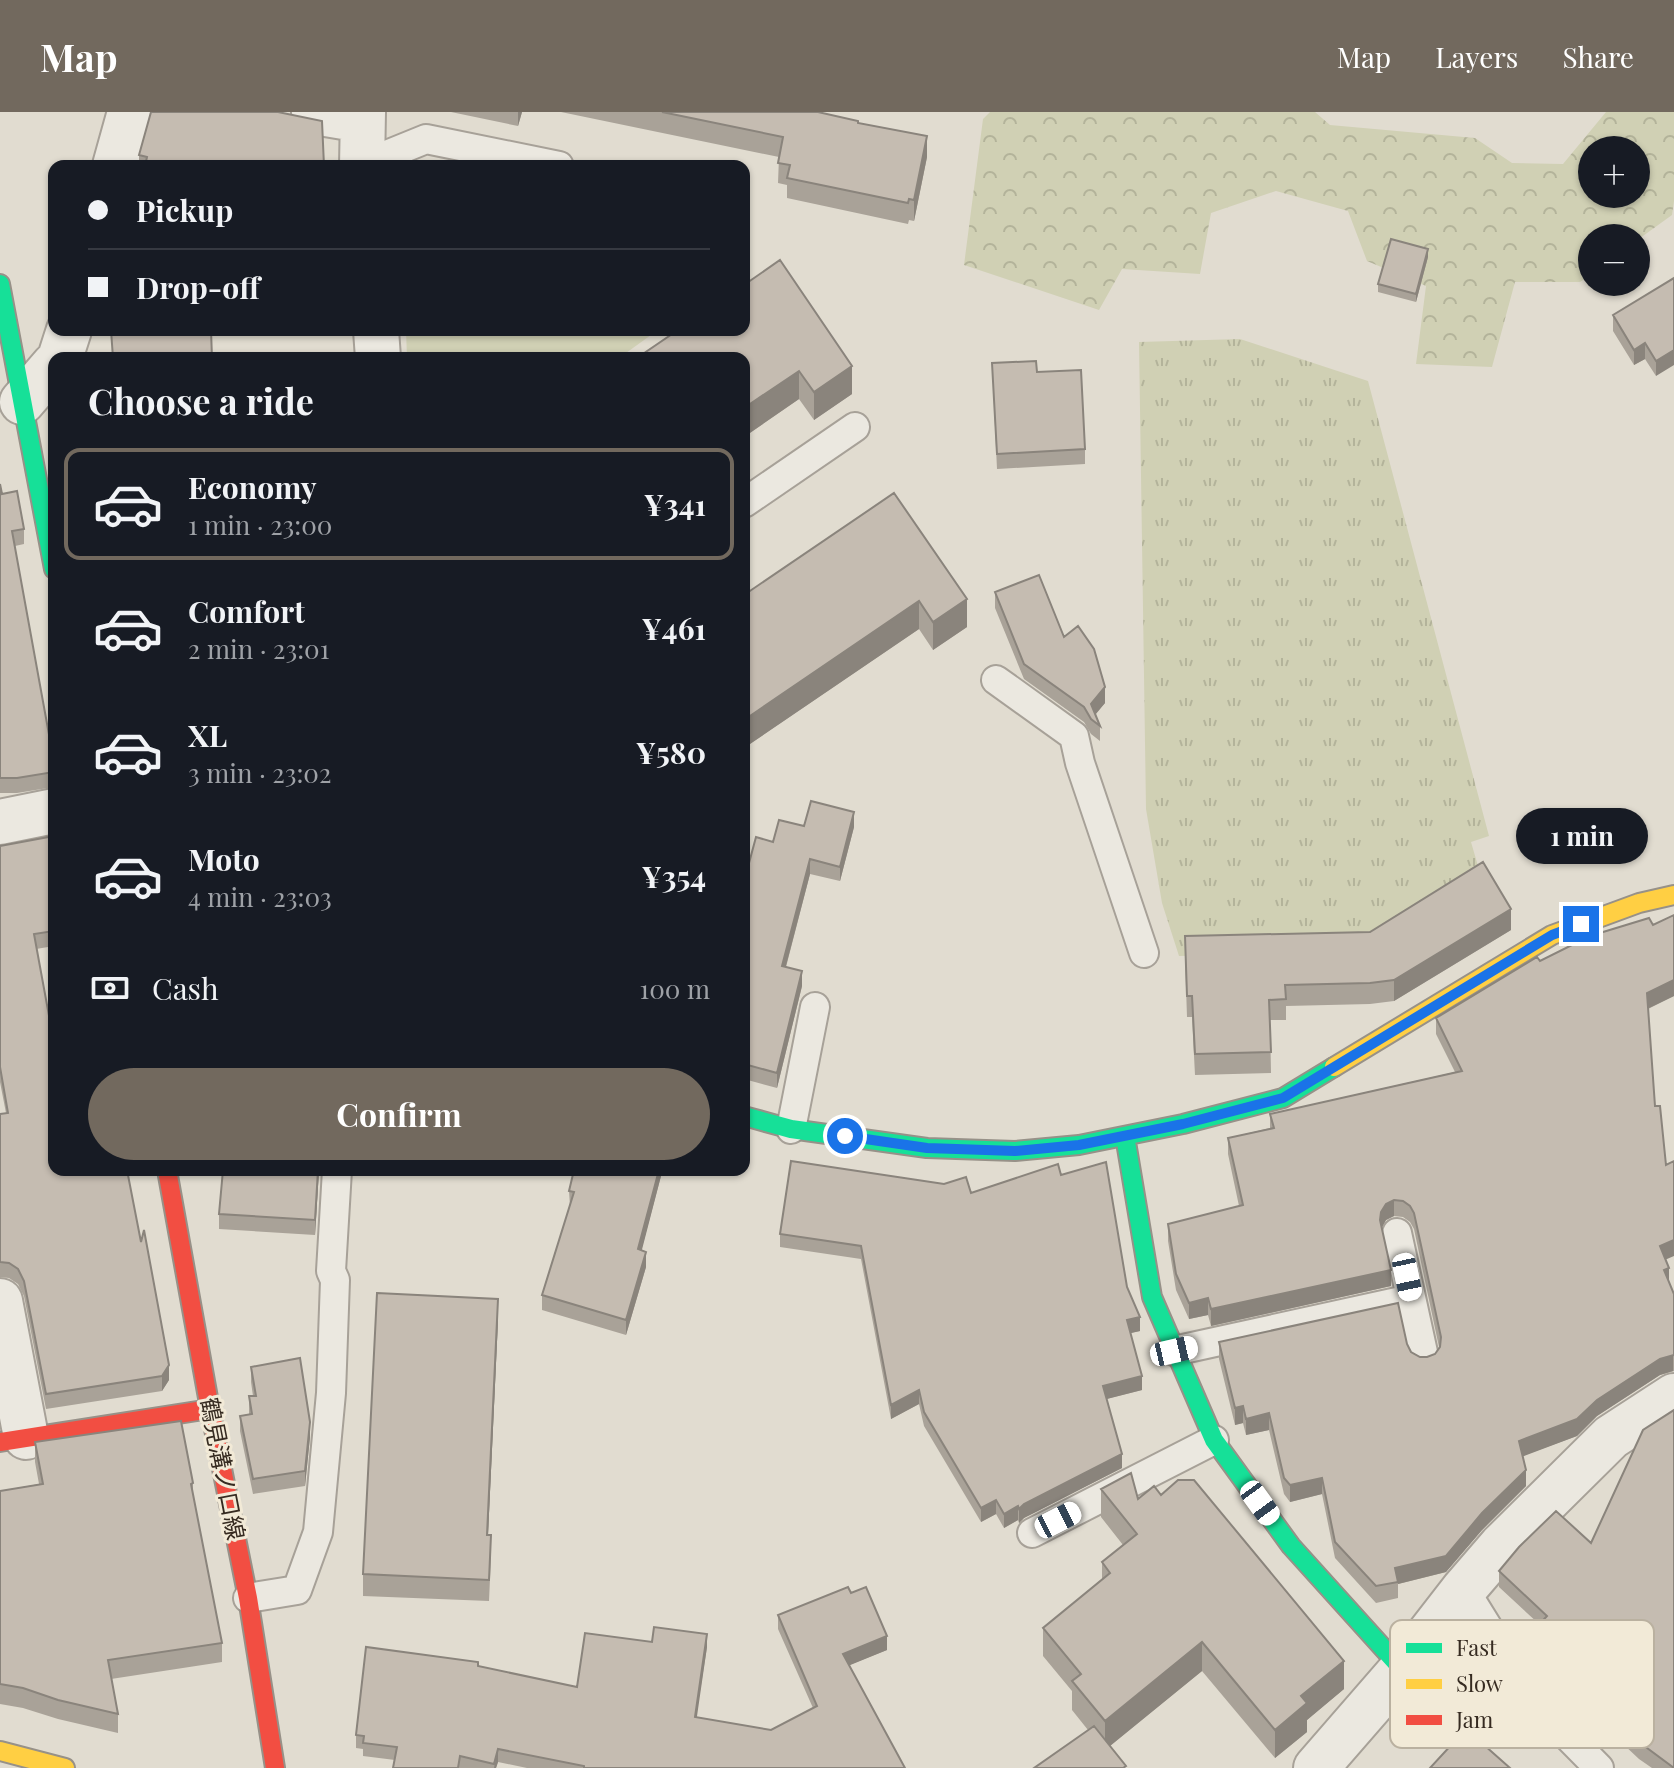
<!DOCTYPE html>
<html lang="en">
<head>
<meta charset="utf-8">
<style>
	:root { --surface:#171b24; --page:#242831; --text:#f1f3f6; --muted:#9ea1a6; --line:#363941; --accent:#72695e }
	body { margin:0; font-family:"Playfair Display","Noto Sans JP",serif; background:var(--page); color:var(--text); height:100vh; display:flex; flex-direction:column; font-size:30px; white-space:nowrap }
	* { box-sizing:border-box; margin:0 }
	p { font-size:26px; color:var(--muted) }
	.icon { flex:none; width:44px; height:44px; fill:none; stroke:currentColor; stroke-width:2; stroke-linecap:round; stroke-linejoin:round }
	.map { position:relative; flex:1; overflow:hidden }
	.sheet { position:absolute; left:48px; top:240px; width:702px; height:824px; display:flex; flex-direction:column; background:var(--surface); border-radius:16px; box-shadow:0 2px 6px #0004 }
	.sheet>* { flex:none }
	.banner { position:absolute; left:48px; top:48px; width:702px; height:176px; border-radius:16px; box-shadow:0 2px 6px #0004; display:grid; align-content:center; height:176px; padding:0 40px; background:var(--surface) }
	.controls { position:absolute; left:1578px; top:24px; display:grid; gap:16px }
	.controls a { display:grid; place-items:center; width:72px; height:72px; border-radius:50%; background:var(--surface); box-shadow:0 2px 6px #0004; font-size:40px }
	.end { position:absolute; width:36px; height:36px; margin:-18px; border:10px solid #1a73e8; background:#fff; box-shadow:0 0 0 4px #fff }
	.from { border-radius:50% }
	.bubble { position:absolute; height:56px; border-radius:28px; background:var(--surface); box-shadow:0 2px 6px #0004; font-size:26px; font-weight:700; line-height:56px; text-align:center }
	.car { position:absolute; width:24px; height:48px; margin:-24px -12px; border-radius:10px; box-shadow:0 0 6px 2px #0007; background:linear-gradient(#fff 24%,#345 0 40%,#fff 0 76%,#345 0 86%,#fff 0) }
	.banner b { display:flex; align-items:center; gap:28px; height:76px; font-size:30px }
	.banner b+b { border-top:2px solid var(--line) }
	.banner i { width:20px; height:20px; background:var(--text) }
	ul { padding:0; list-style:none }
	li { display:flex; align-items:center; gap:24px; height:112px; margin:0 16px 12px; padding:0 24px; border:4px solid transparent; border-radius:16px }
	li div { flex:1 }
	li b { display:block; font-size:30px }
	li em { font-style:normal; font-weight:700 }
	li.selected { border-color:var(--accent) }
	li>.icon { width:72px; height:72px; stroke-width:1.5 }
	h2 { padding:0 40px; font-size:36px; line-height:96px }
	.pay { display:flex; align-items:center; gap:20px; height:88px; padding:0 40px; font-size:30px }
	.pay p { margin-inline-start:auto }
	.button { display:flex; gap:16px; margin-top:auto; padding:16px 40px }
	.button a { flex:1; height:92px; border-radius:48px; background:var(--accent); color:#fff; font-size:32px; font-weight:700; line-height:92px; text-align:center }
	header { display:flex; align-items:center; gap:48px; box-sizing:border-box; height:112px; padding:0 40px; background:var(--accent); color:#fff }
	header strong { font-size:38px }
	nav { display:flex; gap:44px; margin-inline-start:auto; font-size:28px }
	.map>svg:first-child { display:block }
</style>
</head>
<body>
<header>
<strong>Map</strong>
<nav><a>Map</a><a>Layers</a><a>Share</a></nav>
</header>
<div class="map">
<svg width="1674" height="1656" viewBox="0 0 1674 1656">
	<defs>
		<pattern id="grass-tufts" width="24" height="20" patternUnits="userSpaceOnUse" patternTransform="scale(2)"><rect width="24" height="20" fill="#d0d0b4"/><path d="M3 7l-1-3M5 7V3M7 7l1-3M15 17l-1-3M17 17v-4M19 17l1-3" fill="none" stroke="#b3b39a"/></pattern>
		<pattern id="forest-crowns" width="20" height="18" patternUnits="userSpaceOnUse" patternTransform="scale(2)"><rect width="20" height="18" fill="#d0d0b4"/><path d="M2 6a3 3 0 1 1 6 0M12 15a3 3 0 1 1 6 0" fill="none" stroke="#b3b39a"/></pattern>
	</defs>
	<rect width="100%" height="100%" fill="#e1dcd0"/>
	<path fill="url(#grass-tufts)" d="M1240 227 1368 269 1489 724 1471 730 1483 771 1370 841 1179 844 1162 791 1146 697 1139 230Z"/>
	<path fill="url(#forest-crowns)" fill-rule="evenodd" d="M990 0H1315L1330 13 1475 26 1512 51 1563 52 1606 0H1674V89L1672 103 1636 129V126H1592V162L1580 170H1515L1492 255 1416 252 1426 174 1367 149 1348 99 1276 79 1211 101 1200 162 1122 157 1099 198 964 153 983 7ZM1592 38H1636V82H1592Z"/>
	<path fill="#d0d0b4" d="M406 218H658L619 246H407Z"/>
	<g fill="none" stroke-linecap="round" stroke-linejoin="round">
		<g stroke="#a7a198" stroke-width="32">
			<path id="lane" d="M362 53 426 27 559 54
				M744 391 855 315
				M996 568 1074 624 1080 651 1144 841
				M791 1017 815 895
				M1397 1121 1424 1245
				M1174 1239 1411 1187
				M1032 1421 1214 1328
				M1464 1477 1534 1590 1599 1656
				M248 1486 297 1478 318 1420 331 1281 335 1168 331 1159 337 1058"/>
		</g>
		<g stroke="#a7a198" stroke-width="48">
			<path id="street" d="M314 0 362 8
				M115 54 130 0
				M362 54 363 0
				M376 218 378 246
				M60 246 69 218
				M22 290 54 253
				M0 710 54 699
				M0 1189 26 1325
				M1316 1656 1402 1557 1464 1477 1501 1434 1611 1325 1674 1284"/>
		</g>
		<g stroke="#979188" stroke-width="22">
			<path id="fast" d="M0 172 54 457
				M744 1004 791 1017 927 1036 1015 1039 1079 1033 1183 1012 1283 986 1334 955
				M1125 1024 1152 1185 1214 1328 1291 1434 1402 1557"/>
		</g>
		<g stroke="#979188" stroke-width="22">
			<path id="slow" d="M1334 955 1552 823 1639 791 1674 783
				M0 1639 65 1656"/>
		</g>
		<g stroke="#979188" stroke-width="22">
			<path id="jam" d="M167 1058 210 1297 248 1486 275 1656
				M0 1330 210 1297"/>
		</g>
		<use href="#lane" stroke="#ebe8e0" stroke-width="28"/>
		<use href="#street" stroke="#ebe8e0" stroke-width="44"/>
		<use href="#fast" stroke="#16e098" stroke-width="18"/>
		<use href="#slow" stroke="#ffcf43" stroke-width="18"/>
		<use href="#jam" stroke="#f24e42" stroke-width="18"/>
	</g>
	<path fill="#a9a298" d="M451 0H522L518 14Z
		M561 0H818L858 11 927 45 914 109 909 108 908 112 787 86V73L778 71 779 45Z
		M139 43 324 54H139Z
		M1428 145 1416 190 1378 180V172Z
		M1674 166 1656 264 1645 247 1634 253 1613 219V203Z
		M744 218 852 282 814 308 799 287 744 325Z
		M992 251 1037 260 1085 337V352L997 357Z
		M0 372 2 382 24 417V432L15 434 54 650V675L17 681H0Z
		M894 381 967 515 933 538 919 517 744 636V483Z
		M995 480 1064 525 1105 591 1095 602 1100 614V629L1091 622 1084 610 1024 567 995 496Z
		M804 714 854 715 840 769 810 762 786 855 802 874 777 976 744 967V750L749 751 773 730Z
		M54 724V834L36 837 54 1058 141 1130 169 1268 162 1279 46 1297 24 1184 18 1172 9 1166 0 1165V1002L6 1001 0 970V734Z
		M1511 818 1394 889 1370 892 1286 894V908H1270L1271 961 1195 963 1192 905H1187L1185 845Z
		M1540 849 1674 884 1648 897 1666 1148 1669 1171 1674 1182V1259L1660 1263 1597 1304 1577 1324 1522 1344 1526 1374 1482 1418 1446 1460 1398 1472V1486L1376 1491 1335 1446 1322 1382 1290 1390 1284 1382 1269 1318 1246 1323 1243 1311 1235 1313 1219 1247V1230L1407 1232 1411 1240 1420 1245H1427L1435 1242 1439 1235 1414 1117 1410 1110 1403 1105 1394 1104 1386 1108 1382 1115 1391 1174 1211 1214 1208 1203 1189 1207 1176 1178 1168 1129V1112L1239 1094 1228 1042V1026L1270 1016V1002L1455 960 1436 922V906Z
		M319 1058 315 1123 219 1117V1102Z
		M661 1058V1064L641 1139 646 1155 626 1223 542 1198V1183L570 1094 569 1079Z
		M1061 1063 1127 1175 1140 1219 1130 1221 1142 1278 1106 1287 1122 1356 1024 1406 1019 1411 1018 1408 1004 1416 996 1402 981 1410 924 1314 919 1292 891 1307 861 1147 780 1135V1122Z
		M498 1208 488 1423 491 1444 489 1489 363 1484V1462Z
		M251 1255 310 1325 305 1374 253 1382 240 1319V1304L249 1302V1284H253L251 1270Z
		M35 1330 193 1371V1384L222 1531V1550L111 1567 118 1602V1621L58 1607 23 1596 0 1592V1379L39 1372 35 1350Z
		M1101 1377 1138 1387 1161 1383 1344 1577 1307 1608V1620L1275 1646 1202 1559 1110 1634 1126 1656 1088 1618 1072 1598V1579L1043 1544V1516L1102 1467V1450L1123 1433 1101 1405Z
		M1591 1431 1674 1656H1652L1639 1647 1572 1584 1573 1567 1536 1532V1516L1539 1512 1499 1475V1459Z
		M851 1481 887 1538 849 1553 905 1656H527L498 1650 496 1656H393L395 1648 363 1644V1637L356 1636V1623L478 1554 577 1575 652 1530 707 1535 696 1605 771 1618 813 1596 778 1517V1503Z"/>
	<path fill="#8a847c" d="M518 0H522L518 14Z
		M927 24V45L914 109V88Z
		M1428 137V145L1416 190V182Z
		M1645 231V247L1634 253V238Z
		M1674 238V253L1656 264V249Z
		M852 254V282L814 308V280Z
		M799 259V287L744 325V296Z
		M967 487V515L933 538V510Z
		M919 489V517L744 636V608Z
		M1105 575V591L1091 608V592Z
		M854 700V715L840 769V755Z
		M810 747V762L782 869V854Z
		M1511 797V818L1394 889V868Z
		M1674 856V884L1647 897V881Z
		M802 859V874L777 976V961Z
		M318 1058H319L315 1123V1108Z
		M659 1058H661V1064L638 1153V1137Z
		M1394 1088V1104L1386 1108 1381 1117V1100L1386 1092Z
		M1674 1128V1144L1660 1150V1134Z
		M646 1140V1155L626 1223V1208Z
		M1669 1156V1172L1664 1158Z
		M1391 1158V1174L1211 1214V1197Z
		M1208 1186V1203L1189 1207V1191Z
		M498 1187V1208L487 1444V1423Z
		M1140 1205V1219L1127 1222V1208Z
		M1673 1243V1259L1660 1263 1597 1304 1577 1324 1519 1346V1329L1660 1247Z
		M169 1253V1268L162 1279V1264Z
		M1142 1264V1278L1103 1288V1274Z
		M919 1278V1292L891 1307V1293Z
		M1243 1294V1311L1235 1313V1296Z
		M1269 1301V1318L1246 1323V1307Z
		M310 1310V1325L305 1374V1359Z
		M1122 1342V1356L1024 1406 1019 1411V1397L1024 1392Z
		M1526 1358V1374L1482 1418 1446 1460 1398 1472 1395 1456 1482 1401Z
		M1322 1366V1382L1290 1390V1373Z
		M996 1388V1402L981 1410V1396Z
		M1018 1394V1408L1004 1416V1402Z
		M707 1522V1535L695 1618V1605Z
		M887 1524V1538L843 1556V1542Z
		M1202 1530V1559L1105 1638V1609Z
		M1344 1549V1577L1307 1608V1620L1275 1646V1618L1301 1584Z
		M498 1637V1650L496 1656H494Z"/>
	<path fill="#c5bcb1" stroke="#8a847c" stroke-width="2" d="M151 0H278L322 9 324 54H206L201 53 200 54H145L147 45 139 43Z
		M662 0H818L858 9V11L927 24 914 88 909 87 908 91 787 66 790 53 778 51 783 25Z
		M1391 127 1428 137 1416 182 1378 172Z
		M780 148 852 254 814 280 799 259 744 296V246H637L678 218H744V173Z
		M1674 166V238L1656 249 1645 231 1634 238 1613 203Z
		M111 218H211L212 246H113Z
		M1036 249 1037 260 1081 258 1085 337 997 342 992 251Z
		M0 372 2 382 17 379 24 417 12 419 54 650V660L17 666H0Z
		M894 381 967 487 933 510 919 489 744 608V483Z
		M1039 463 1064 525 1078 514 1094 537 1105 575 1091 592 1100 614 1091 607 1084 595 1024 552 995 480Z
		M811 689 854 700 840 755 810 747 782 854 802 859 777 961 744 952V750L749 751 756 725 773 730 779 708 804 714Z
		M54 724V819L34 822 54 931V1058H127L141 1130 144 1118 169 1253 162 1264 46 1282 24 1169 18 1157 9 1151 0 1150V1002L8 1001 0 955V734Z
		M1483 750 1511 797 1394 868 1370 871 1285 873 1286 887 1269 888 1271 940 1195 942 1192 884H1187L1185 824 1370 820Z
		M1674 803V868L1647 881 1655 994H1660L1666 1053 1674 1049V1128L1660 1134 1669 1156 1664 1158 1674 1182V1243L1660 1247 1597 1288 1577 1307 1519 1329 1526 1358 1482 1401 1446 1444 1395 1456 1398 1470 1376 1474 1335 1430 1322 1366 1290 1373 1284 1366 1269 1301 1246 1307 1243 1294 1235 1296 1219 1230 1398 1191 1407 1232 1411 1240 1420 1245H1427L1435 1242 1440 1235 1441 1225 1414 1101 1410 1094 1403 1089 1394 1088 1386 1092 1381 1100 1380 1108 1391 1158 1211 1197 1208 1186 1189 1191 1176 1162 1168 1112 1243 1093 1228 1026 1274 1016 1270 1002 1462 959 1436 906 1537 845 1540 849 1590 824 1649 806 1653 813Z
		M791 1049 944 1072 966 1065 971 1081 1058 1052 1061 1063 1106 1050 1127 1175 1140 1205 1127 1208 1142 1264 1103 1274 1122 1342 1024 1392 1019 1397 1018 1394 1004 1402 996 1388 981 1396 924 1300 919 1278 891 1293 861 1134 780 1122Z
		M223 1058H318L315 1108 219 1102Z
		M574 1058H659L638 1137 646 1140 626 1208 542 1183 574 1080 569 1079Z
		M377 1181 498 1187 487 1423H491L489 1468 363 1462Z
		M300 1246 310 1310 305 1359 253 1367 240 1304 252 1302 249 1284H256L251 1255Z
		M1674 1298V1656L1639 1630 1572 1568 1581 1558 1536 1516 1547 1504 1499 1459 1519 1435 1556 1399 1591 1431 1643 1318Z
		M181 1309 193 1371 191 1372 222 1531 108 1548 118 1602 58 1588 23 1576 0 1572V1379L43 1372 35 1330Z
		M1131 1361 1138 1387 1154 1374 1161 1383 1178 1368H1194L1344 1549 1301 1584 1307 1591 1275 1618 1202 1530 1105 1609 1072 1569 1081 1562 1043 1516 1110 1461 1102 1450 1137 1422 1101 1377Z
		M848 1475 851 1481 866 1475 887 1524 843 1542 905 1656H584V1654L498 1637 494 1652 460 1644 458 1656H393L397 1635 363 1631 364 1624 356 1623 366 1535 478 1550V1554L577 1575 585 1521 652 1530 654 1515 707 1522 695 1605 771 1618 817 1594 778 1503Z
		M1094 1614 1126 1654 1123 1656H1034Z
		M1466 1617 1510 1656H1430Z"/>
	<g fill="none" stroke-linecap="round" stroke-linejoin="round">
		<path stroke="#1a73e8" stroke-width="10" d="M845 1024 927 1036 1015 1039 1079 1033 1183 1012 1283 986 1552 823 1581 812"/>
	</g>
	<g text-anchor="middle" stroke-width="6" stroke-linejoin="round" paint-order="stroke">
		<g font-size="24" fill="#362b21" stroke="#f2ead7">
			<text transform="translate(222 1357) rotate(79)" y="8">鶴見溝ノ口線</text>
		</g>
	</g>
	<rect x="1390" y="1508" width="264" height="128" rx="12" fill="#f2ead7" stroke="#bab1a0" stroke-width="2"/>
	<rect x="1406" y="1531" width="36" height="10" fill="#16e098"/>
	<rect x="1406" y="1567" width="36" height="10" fill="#ffcf43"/>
	<rect x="1406" y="1603" width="36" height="10" fill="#f24e42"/>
	<g font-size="22" fill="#362b21">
		<text x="1456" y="1544">Fast</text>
		<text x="1456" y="1580">Slow</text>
		<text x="1456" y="1616">Jam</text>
	</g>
</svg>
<div class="controls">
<a>+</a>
<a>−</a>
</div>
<i class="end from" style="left:845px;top:1024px"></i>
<i class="end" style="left:1581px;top:812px"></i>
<div class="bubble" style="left:1516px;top:696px;width:132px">1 min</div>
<i class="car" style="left:1407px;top:1165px;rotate:168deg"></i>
<i class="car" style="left:1174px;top:1239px;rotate:77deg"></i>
<i class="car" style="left:1260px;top:1391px;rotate:144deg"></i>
<i class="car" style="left:1058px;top:1408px;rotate:63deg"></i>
<div class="banner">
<b><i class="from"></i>Pickup</b>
<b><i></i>Drop-off</b>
</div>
<section class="sheet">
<h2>Choose a ride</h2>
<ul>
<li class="selected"><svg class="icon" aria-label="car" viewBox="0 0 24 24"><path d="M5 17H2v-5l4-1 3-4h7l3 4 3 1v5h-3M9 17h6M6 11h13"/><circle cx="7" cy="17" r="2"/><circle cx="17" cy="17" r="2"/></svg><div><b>Economy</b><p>1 min · 23:00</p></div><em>¥341</em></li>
<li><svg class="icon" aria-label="car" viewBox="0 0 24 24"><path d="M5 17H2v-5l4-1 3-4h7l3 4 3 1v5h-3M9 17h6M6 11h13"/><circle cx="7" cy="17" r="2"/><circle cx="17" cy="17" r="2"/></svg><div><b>Comfort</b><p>2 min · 23:01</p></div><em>¥461</em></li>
<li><svg class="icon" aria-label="car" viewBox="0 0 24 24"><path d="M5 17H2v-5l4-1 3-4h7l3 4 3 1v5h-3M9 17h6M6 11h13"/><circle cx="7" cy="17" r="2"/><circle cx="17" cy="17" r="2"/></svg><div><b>XL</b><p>3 min · 23:02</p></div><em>¥580</em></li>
<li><svg class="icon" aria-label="car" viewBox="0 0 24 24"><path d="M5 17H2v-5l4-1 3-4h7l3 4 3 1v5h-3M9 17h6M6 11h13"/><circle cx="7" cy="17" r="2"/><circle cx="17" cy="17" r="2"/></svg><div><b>Moto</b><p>4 min · 23:03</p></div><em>¥354</em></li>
</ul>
<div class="pay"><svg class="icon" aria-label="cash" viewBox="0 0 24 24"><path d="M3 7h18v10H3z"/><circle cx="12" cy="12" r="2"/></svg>Cash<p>100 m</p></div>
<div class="button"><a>Confirm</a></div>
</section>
</div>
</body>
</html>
